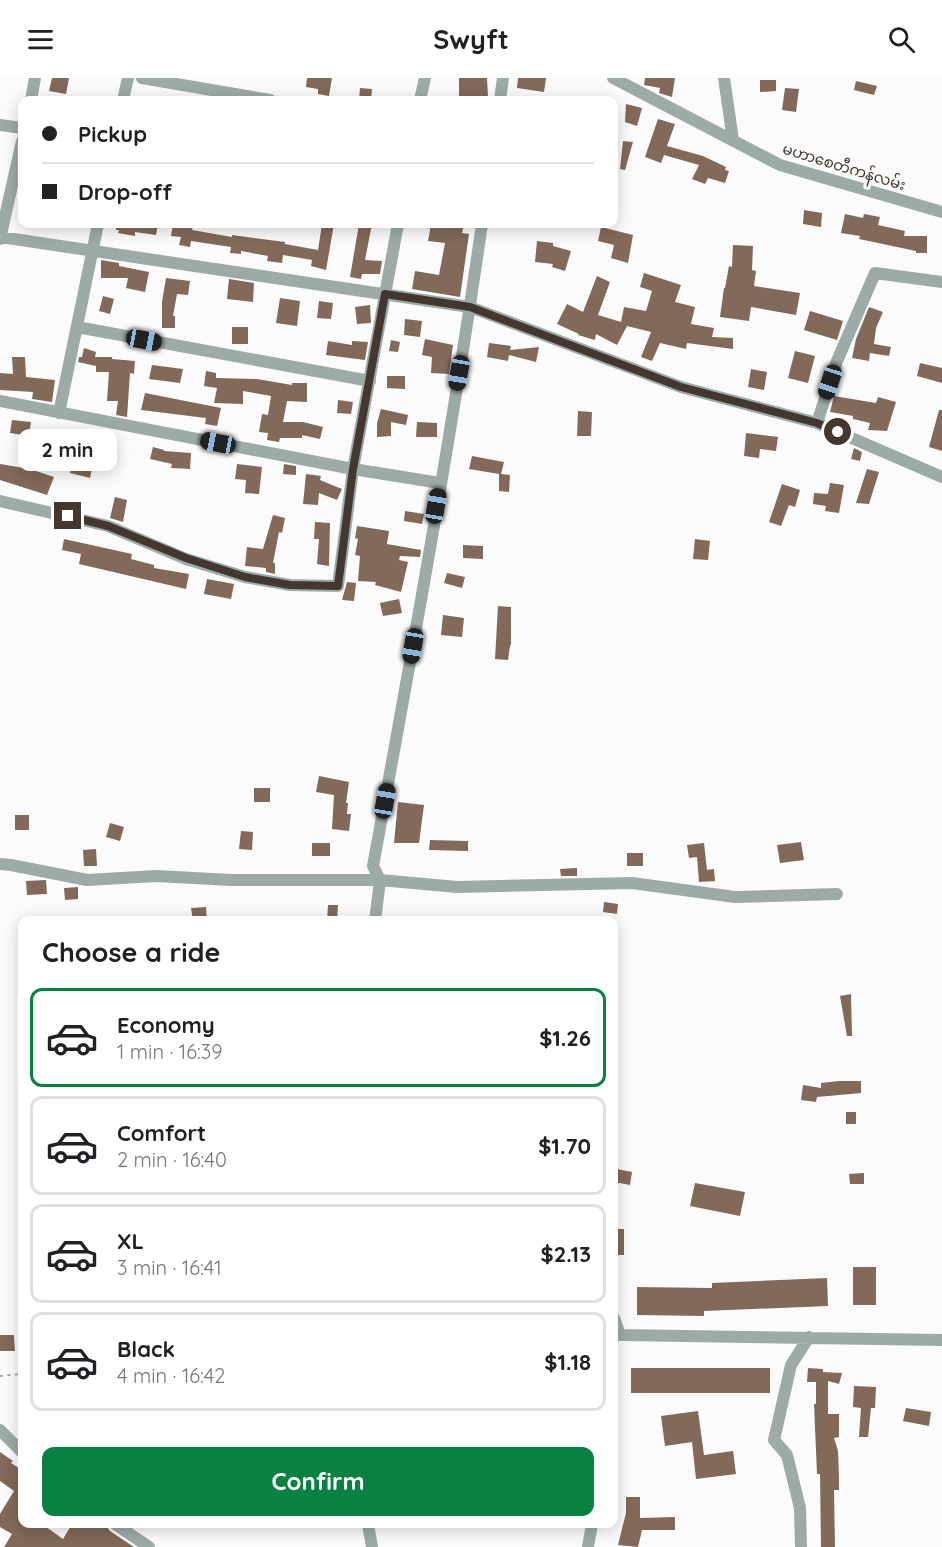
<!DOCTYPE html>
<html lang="en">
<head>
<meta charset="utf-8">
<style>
	:root { --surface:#fff; --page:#f6f6f6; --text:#202124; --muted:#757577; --line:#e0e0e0; --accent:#0b8043 }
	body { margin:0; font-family:Quicksand,"Noto Sans Myanmar",sans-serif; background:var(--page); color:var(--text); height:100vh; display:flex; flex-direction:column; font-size:22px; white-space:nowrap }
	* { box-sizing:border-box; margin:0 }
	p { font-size:20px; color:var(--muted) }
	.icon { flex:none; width:33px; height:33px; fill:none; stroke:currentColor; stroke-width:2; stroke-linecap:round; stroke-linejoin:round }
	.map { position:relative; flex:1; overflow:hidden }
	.side { position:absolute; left:18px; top:838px; width:600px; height:612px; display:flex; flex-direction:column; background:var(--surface); border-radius:12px; box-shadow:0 3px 15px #0003 }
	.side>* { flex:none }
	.hud { position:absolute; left:18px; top:18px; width:600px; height:132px; border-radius:12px; box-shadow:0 3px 15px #0003; display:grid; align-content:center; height:132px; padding:0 24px; background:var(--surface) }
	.end { position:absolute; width:27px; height:27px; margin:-14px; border:8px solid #433730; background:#fff; box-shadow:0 0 0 3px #fff }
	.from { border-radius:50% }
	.bubble { position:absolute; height:42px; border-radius:12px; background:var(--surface); box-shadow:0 3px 15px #0003; font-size:20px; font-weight:700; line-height:42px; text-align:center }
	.car { position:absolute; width:18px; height:36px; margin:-18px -9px; border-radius:8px; box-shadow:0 0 4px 2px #0007; background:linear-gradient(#222 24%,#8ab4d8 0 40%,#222 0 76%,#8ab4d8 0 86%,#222 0) }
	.hud b { display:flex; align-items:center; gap:21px; height:57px; font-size:22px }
	.hud b+b { border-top:2px solid var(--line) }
	.hud i { width:15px; height:15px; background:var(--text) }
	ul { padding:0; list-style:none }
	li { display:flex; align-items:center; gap:18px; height:99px; margin:0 12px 9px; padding:0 12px; border:3px solid var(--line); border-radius:12px }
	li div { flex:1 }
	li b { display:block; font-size:22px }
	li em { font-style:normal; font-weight:700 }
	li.selected { border-color:var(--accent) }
	li>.icon { width:54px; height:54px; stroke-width:1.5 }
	h2 { padding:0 24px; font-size:27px; line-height:72px }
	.primary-button { display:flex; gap:12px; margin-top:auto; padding:12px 24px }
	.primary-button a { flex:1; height:69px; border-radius:12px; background:var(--accent); color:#fff; font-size:24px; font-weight:700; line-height:69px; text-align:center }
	header { display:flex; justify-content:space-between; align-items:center; height:78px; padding:0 24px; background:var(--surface); font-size:27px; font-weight:700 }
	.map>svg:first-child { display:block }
</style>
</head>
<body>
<header><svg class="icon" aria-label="menu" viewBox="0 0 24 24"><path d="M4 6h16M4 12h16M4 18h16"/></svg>Swyft<svg class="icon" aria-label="search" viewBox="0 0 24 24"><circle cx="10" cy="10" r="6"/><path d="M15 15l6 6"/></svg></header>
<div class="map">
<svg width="942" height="1469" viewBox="0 0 942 1469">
	<rect width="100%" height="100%" fill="#fbfbfb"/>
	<path fill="#826959" d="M52 0H69L66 16 49 13Z
		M307 0H332L329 18 318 16V11L306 9Z
		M459 0H487L488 19 459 20Z
		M518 0H546L544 14 517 10Z
		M645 0H675L672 19 659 15 660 10 644 7Z
		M760 2H776V13L760 14Z
		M856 3 877 8 874 17 854 12Z
		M360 10 372 11 371 22H359Z
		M785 10 799 11 796 34 782 32Z
		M626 26 642 30 637 48 625 44Z
		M658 41 675 46 667 68 703 78 726 89 725 92 729 93 725 105 708 100 705 106 692 101 699 87 664 77 661 85 645 79Z
		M623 63 633 64 625 92 620 91Z
		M804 132 822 135 821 149 803 146Z
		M845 136 863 140 864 136 880 139 878 147 905 153 904 158H927V175H916V173L859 161 860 158 841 155Z
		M116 146H158L156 157 135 154V158L118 155 119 152H116Z
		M173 146H193L192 152 232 159V157L285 164V166L318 172 322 146H334L326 192 311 188 312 182 283 177 282 185 267 183 268 178 241 173V176L230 175 231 169 191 163 190 169 179 167 181 159 171 158Z
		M359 146H372L365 182 382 183 380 196H362L361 201 350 199Z
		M431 146H464L462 155 469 156 460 219 412 211 415 193 439 197 445 165 428 163Z
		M601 149 633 157 628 185 611 180 614 167 598 163Z
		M537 163 553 165V168L571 173 565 193 552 189 553 186 535 184Z
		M733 167 753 168 752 192 756 193 754 208 800 215 796 237 751 229 749 243 720 239 724 210H725L729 188 732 189Z
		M101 182 119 185V188L149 194 145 214 126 210 128 200H101Z
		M644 195 681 207 675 224 695 229 691 246 714 250 712 259 733 260V271L687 265 686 271 660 265 652 283 641 279 651 254 627 248 617 267 596 256 595 262 578 257 579 256 557 246 567 226 583 234 597 198 610 204 598 237 621 244 624 229 646 233 652 213 640 209Z
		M166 200 190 203 188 217 177 216 173 238H175V250H162V224Z
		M229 201 254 205 253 224 227 221Z
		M103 218 114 221 110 236 99 233Z
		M280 220 300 223 297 248 276 245Z
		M319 223 333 225 331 241 317 240Z
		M370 227 371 245 357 246 355 229Z
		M869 229 883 234 876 250 874 266 891 269 889 278 870 275 869 283 852 280 856 261Z
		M810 233 843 243 837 262 804 252Z
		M405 241 422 243 420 259 404 257Z
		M232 249H248V266H232Z
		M425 261 453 267 449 296 431 295 432 279 422 277Z
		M391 262 400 264 398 274 389 273Z
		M328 263 352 267V263L368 264 365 282 326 277Z
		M489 265 511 268 510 272 539 269 536 284 509 277 508 283 487 279Z
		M84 270 96 274 95 279H112V281L135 283 134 296 130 295 127 339 116 337 118 323H107L109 294H96V288L78 284 79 279H82Z
		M795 273 815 278 808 305 788 300Z
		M12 279H25L26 299 55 302 52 324 32 321 33 314 0 312V295L13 296Z
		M920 285 942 290V305L917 298Z
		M152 287 183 291 180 305 149 301Z
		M751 291 767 294 764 312 748 309Z
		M206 293 216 295V300L257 301 292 307V305H307V324L287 323 283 344H303L323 349 320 361 302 357V360H280L279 364 267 362 268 355 259 354 262 336 268 337 271 318 243 313V326L214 325 217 310 204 308Z
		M387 298H405V311L387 310Z
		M145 315 221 330 217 348 205 346 206 340 141 332Z
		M834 318 876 325 878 319 896 324 887 353 868 352 870 345 853 341V338L830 334Z
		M338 322 353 324 351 336 337 335Z
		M381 331 408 337 406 347 391 344V358L377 359V345Z
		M939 332H942V373L929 369Z
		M578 333 592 334 591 358H577Z
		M12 342 31 344 29 358 10 355Z
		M417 344 437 345V359H416Z
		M746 355 778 359 776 373 760 371 759 380 744 378Z
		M70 363 88 367 84 384 93 386 90 400 70 395 75 376 68 374Z
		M153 369 164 372V373L191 375 190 391 171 390 172 386 150 381Z
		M854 370 862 374 860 383 851 381Z
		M472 378 504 384 501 396 510 397 509 414 499 413V396L469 391Z
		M0 386 24 390V389L54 399 47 417 0 402Z
		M237 386 262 389 259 416 245 415 246 402 235 401Z
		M284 386 296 388V397L283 396Z
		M867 391 879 394 869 426 856 425Z
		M306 396 321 398 320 402 342 411 337 422 319 415 318 427 303 426Z
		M830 405 844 407 839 435 825 433 826 428 813 426 814 415 828 416Z
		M782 406 800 412 795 429 789 427 781 448 769 444Z
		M115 419 127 422 123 444 110 440Z
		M405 433 424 436 422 446 404 443Z
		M273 437 285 440 282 455 279 454 273 485H275V496L266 494V490L245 488 247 469 263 471Z
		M315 444 330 445 329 488 317 486 319 461H314Z
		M357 448 389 453 387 466 421 472 420 479 400 478 399 482 408 484 401 514 375 507 376 504 358 503 360 478 355 477 358 461 355 460Z
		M64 461 132 476 131 481 154 487V490L189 496 186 511 79 486 81 476 62 472Z
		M695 461 710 463 708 482 693 481Z
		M463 467 483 468V481L463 480Z
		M447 495 465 499 462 510 444 505Z
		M207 501 234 506 231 521 204 516Z
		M347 504 356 505 354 523 342 522Z
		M399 521 402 535 383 538 380 525Z
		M498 528 511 529V567L510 568 508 582 495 581Z
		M443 537 464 540 462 559 441 557Z
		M319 698 349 704 346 725H348L347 736H351L349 753 332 751 334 717 316 714Z
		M254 710H270V724H254Z
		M398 724 424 727 419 765H394Z
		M15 737H29V752H15Z
		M110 745 124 749 120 763 106 759Z
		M241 753 253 754 252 772 239 771Z
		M430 762 468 763V773L429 772Z
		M801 764 804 782 780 785 777 767Z
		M312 765H330V778H312Z
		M704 765 707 792 714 791 715 803 699 804 697 779 689 780 687 767Z
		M96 771 97 788H84L83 772Z
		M627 775H643V788H627Z
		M577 790V798H561L560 791Z
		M46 802 47 816 27 817 26 803Z
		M78 809V821L65 822 64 810Z
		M604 824 618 826 617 836 603 834Z
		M328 827H338L337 843H327Z
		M206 829 207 843H193L191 830Z
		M851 916 852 958H847L840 918Z
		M839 1003H861V1015L817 1019 816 1024 801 1022 803 1007 821 1010V1005Z
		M846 1034H856V1046H846Z
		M617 1091 632 1094 630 1107 614 1104Z
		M864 1095V1106H850L849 1096Z
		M695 1105 745 1114 740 1138 690 1128Z
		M614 1151H624V1177H614Z
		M853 1189H876V1227H853Z
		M827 1200 828 1228 704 1233V1238L637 1237V1209L712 1210V1205Z
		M0 1257H14L15 1273H0Z
		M631 1290H770V1315H631Z
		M808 1290 823 1291V1294L842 1295 839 1306 828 1303V1336H839V1359L834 1360 838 1373 839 1398V1412H834L835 1469H821L820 1396H817L814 1326H816V1304H807Z
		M854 1308 876 1309 875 1330H871L868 1359H859L861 1330 853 1329Z
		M906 1330 931 1334 929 1348 903 1343Z
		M698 1333 704 1377 733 1373 736 1396 696 1401 692 1364 665 1368 661 1338Z
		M0 1374 13 1383 11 1385 22 1392V1446H42L63 1461 72 1446H105L110 1453 134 1469H4L12 1456 0 1449V1436L14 1413 0 1403Z
		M626 1419H640V1440L675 1439V1452H642L638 1469 618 1467 626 1435Z"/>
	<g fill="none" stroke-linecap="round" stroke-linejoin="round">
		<path stroke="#aba6a3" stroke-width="2" stroke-dasharray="3 4.5" stroke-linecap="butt" d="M0 1298 22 1296"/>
		<path stroke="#9caba8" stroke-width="12" d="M142 0 270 22
			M613 0 780 87 942 134
			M724 0 733 62
			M31 22 35 0
			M123 22 128 0
			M420 22 425 0
			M500 22 503 0
			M0 47 22 50
			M0 159 470 229 681 309 817 345 942 399
			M0 161 22 63
			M77 249 370 303
			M0 323 353 391 440 405
			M59 335 98 146
			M817 345 837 283 875 195 942 204
			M0 423 108 448 186 481 245 499 290 507 338 508 353 391 398 146
			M0 786 11 787 87 802 156 798 231 802H380L457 809 632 805 735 819 837 816
			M375 843 380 802 373 788C412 575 451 361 482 146
			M614 1240 620 1257
			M620 1257 942 1262
			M0 1352 22 1374
			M115 1446 149 1469
			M368 1446 372 1469
			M588 1469 592 1446
			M801 1469 800 1430 787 1377 774 1362 791 1287 809 1259"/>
	</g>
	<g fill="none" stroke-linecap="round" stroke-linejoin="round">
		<path stroke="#433730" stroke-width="8" d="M68 438 108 448 186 480 245 499 290 507 338 508 353 391 385 216 470 229 681 309 817 345 838 354"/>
	</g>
	<g text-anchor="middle" stroke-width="6" stroke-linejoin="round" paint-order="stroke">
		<g font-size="15" fill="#433730" stroke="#fbfbfb">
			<text transform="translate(844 89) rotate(17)" y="5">မဟာစေတီကန်လမ်း</text>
		</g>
	</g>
</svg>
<i class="end from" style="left:838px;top:354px"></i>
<i class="end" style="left:68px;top:438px"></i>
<div class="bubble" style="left:18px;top:351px;width:99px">2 min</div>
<i class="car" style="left:144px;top:262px;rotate:101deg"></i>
<i class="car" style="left:459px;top:295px;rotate:190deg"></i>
<i class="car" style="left:830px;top:304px;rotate:198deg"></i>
<i class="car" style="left:218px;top:365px;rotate:281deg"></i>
<i class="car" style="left:436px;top:428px;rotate:10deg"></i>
<i class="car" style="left:413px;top:568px;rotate:190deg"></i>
<i class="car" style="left:385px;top:723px;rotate:10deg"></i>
<div class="hud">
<b><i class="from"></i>Pickup</b>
<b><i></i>Drop-off</b>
</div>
<section class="side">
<h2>Choose a ride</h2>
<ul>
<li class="selected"><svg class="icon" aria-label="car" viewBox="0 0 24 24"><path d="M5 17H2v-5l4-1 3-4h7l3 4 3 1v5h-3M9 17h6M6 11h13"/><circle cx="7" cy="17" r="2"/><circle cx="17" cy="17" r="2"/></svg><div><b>Economy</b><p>1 min · 16:39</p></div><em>$1.26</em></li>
<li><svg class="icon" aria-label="car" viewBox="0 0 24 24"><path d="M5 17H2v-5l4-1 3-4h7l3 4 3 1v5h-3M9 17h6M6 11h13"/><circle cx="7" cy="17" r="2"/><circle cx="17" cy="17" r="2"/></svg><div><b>Comfort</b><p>2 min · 16:40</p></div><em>$1.70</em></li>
<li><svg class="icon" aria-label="car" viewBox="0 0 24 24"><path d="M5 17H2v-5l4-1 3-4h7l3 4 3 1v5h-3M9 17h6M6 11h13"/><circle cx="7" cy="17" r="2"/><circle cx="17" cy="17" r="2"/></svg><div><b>XL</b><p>3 min · 16:41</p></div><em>$2.13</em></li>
<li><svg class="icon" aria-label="car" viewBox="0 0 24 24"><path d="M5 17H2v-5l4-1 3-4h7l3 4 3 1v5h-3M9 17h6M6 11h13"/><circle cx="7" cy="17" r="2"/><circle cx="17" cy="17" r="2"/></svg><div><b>Black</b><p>4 min · 16:42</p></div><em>$1.18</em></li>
</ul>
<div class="primary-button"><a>Confirm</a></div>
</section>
</div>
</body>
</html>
